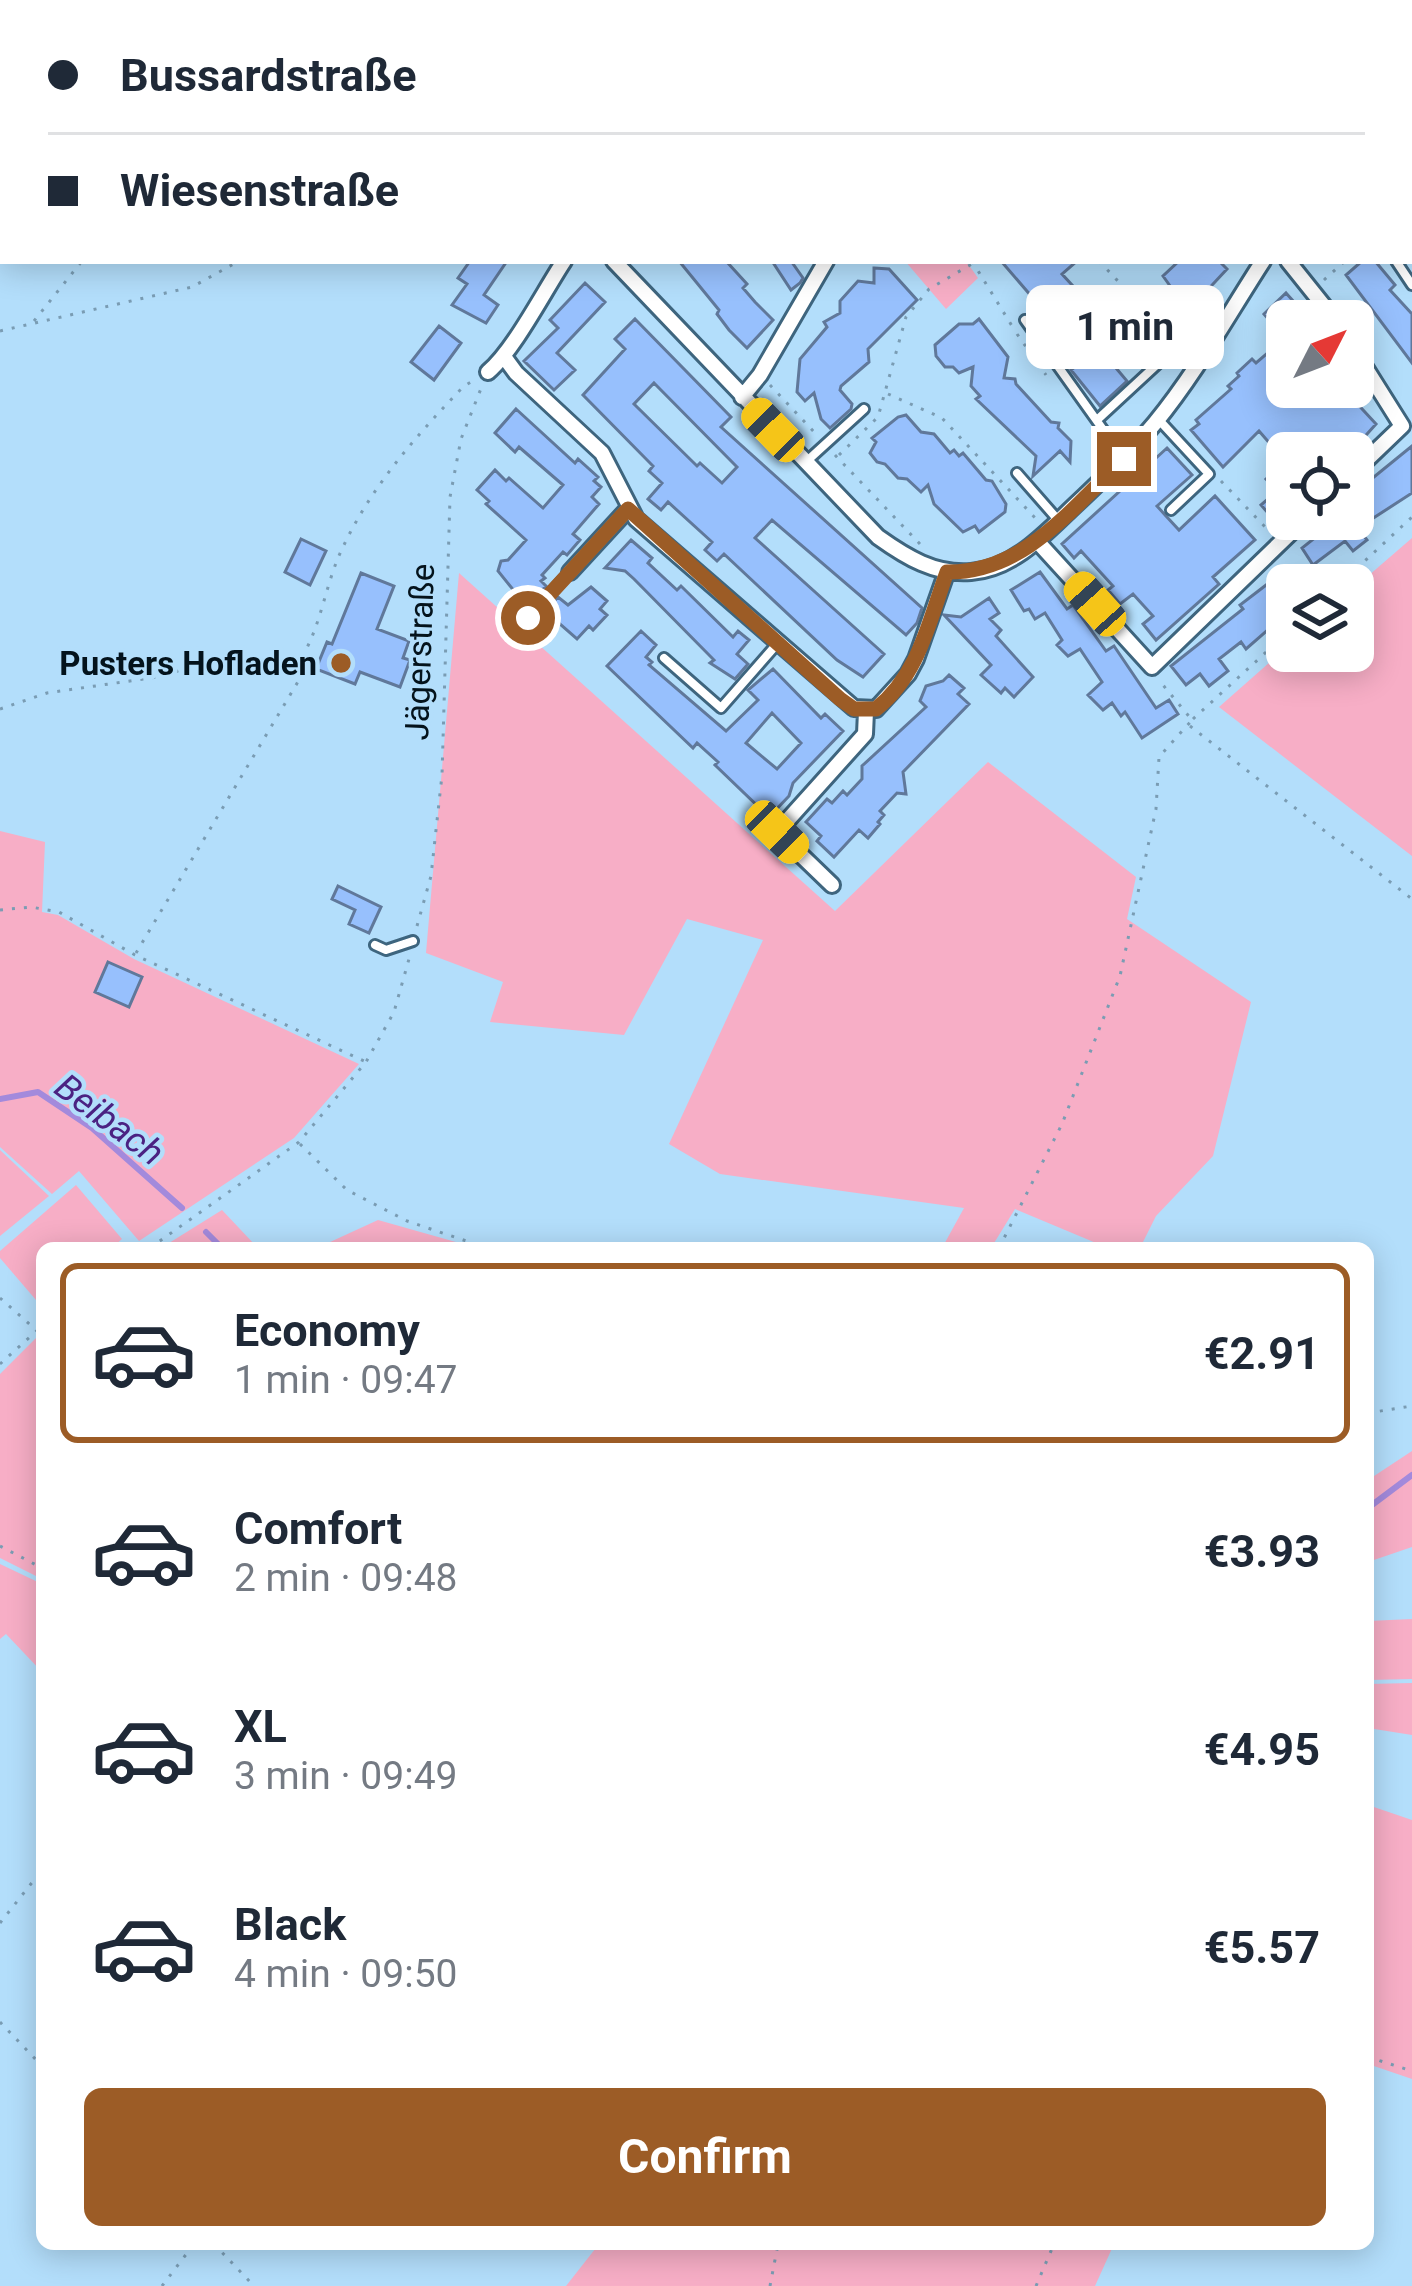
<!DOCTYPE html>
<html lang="en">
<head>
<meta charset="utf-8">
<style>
	:root { --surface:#fff; --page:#f2f2f3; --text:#1f2937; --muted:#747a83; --line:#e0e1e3; --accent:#9c5c26 }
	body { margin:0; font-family:Roboto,sans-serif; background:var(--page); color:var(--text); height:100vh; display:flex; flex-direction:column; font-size:45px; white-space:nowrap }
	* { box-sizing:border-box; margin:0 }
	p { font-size:39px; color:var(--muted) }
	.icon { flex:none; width:66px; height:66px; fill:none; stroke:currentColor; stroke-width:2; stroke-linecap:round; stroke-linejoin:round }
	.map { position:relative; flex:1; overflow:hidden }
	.drawer { position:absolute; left:36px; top:1242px; width:1338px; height:1008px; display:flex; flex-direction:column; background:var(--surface); border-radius:18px; box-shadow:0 6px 30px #0003 }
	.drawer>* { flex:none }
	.hud { position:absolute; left:0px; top:0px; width:1413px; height:264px; box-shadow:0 6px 30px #0003; display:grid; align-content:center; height:264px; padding:0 48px; background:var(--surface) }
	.needle { width:78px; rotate:48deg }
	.tools { position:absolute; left:1266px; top:300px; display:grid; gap:24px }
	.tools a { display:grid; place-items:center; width:108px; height:108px; border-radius:18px; background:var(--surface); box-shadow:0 6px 30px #0003; font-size:60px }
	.end { position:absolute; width:54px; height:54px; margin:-27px; border:15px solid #9c5c26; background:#fff; box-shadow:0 0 0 6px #fff }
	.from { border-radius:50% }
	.bubble { position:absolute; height:84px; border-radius:18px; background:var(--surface); box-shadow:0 6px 30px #0003; font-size:39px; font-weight:700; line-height:84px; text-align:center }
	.car { position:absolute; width:36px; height:72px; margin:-36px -18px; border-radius:15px; box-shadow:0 0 9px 3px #0007; background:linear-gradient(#f5c518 24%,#345 0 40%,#f5c518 0 76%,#345 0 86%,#f5c518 0) }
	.hud b { display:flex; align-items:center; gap:42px; height:114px; font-size:45px }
	.hud b+b { border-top:3px solid var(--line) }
	.hud i { width:30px; height:30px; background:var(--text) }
	ul { padding:21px 0 0; list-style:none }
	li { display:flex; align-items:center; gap:36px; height:180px; margin:0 24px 18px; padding:0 24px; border:6px solid transparent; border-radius:18px }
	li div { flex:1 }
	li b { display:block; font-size:45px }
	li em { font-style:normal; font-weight:700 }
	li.current { border-color:var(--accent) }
	li>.icon { width:108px; height:108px; stroke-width:1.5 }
	.action { display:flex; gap:24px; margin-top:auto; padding:24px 48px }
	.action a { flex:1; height:138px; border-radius:18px; background:var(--accent); color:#fff; font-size:48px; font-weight:700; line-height:138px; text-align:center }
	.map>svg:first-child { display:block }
</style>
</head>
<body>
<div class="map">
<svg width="1412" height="2286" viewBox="0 0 1412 2286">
	<rect width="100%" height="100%" fill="#b3defb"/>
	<path fill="#f7aec6" d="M905 261H966L978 278 946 309Z
		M1412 538V856L1219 707 1287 647V651H1353V589Z
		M459 573 835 911 988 762 1136 877 1127 919 1251 1002 1213 1156 1156 1216 1140 1248H1108L1015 1209 991 1248H942L964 1208 720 1174 669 1144 763 940 687 919 624 1035 490 1022 503 982 426 953Z
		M0 831 45 842 42 912 58 915 134 959 359 1064 294 1138 139 1241 79 1171 52 1194 0 1147Z
		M0 1150 49 1196 0 1236Z
		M76 1185 122 1239 112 1248H42V1307L0 1258V1251Z
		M222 1210 258 1248H161Z
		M378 1220 477 1248H317Z
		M42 1332V1579L0 1558V1374Z
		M1412 1451V1547L1368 1562V1480Z
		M0 1564 42 1584V1672L6 1634 0 1639Z
		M1412 1619V1679L1368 1680V1621Z
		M1412 1683V1735L1368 1728V1684Z
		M1368 1805 1412 1820V2079L1368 2064Z
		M599 2244H1114L1095 2286H566Z"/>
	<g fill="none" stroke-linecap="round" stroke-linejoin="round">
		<path stroke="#a38adc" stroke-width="6" d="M0 1099 38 1092 92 1128 182 1208
			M206 1232 222 1248
			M1368 1508 1412 1475"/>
	</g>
	<path fill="#97c0fd" stroke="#60789a" stroke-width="3" fill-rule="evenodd" d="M470 261H507L484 295 498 305 486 323 452 305 467 284 458 278Z
		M679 261H726L747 284 743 288 755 302 773 320 747 348 729 330 717 314 719 310Z
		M772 261H791L803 278 800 283 791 290Z
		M1001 261H1077L1062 274 1095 310 1085 318 1093 327 1090 330 1120 364 1116 368 1127 381 1100 406 1071 370 1076 366 1048 334 1057 326Z
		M1179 261H1219L1227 269 1188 311 1163 276Z
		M1362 261H1375L1395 285 1390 290 1412 314V363L1346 275Z
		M874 268 889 269 917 300 868 349 869 362 841 386 840 390 852 404 851 409 830 428 821 419 814 393 805 401 797 392 800 359 827 327 824 322 840 313V301L858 281 874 283Z
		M585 283 605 302 557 353 575 370 554 390 524 361 558 328 550 320Z
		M1286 293 1311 321H1287V387H1295L1301 395 1310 387H1364L1352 398 1376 424 1350 453H1278L1259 431 1223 467 1191 430 1199 424 1196 420 1231 389 1228 386 1239 376 1237 373 1252 359 1256 363 1285 338 1264 314Z
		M635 319 731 417 721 427 922 608 917 623 906 635 772 520 755 538 884 654 863 677 837 660 724 554 717 561 705 550 712 542 668 502 661 510 648 499 662 483 649 471 653 466 583 395 625 349 615 339ZM654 383 737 467 722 483 700 463 697 466 634 404Z
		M979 319 1008 357 1004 378 1015 379 1016 384 1051 422 1059 423 1058 428 1071 441 1070 462 1060 451 1033 476 1036 456 976 399 980 396 971 386 973 367 959 373 953 367H945L936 356 935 345 959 324H973Z
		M439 326 461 343 434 380 411 362Z
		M516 409 575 463 578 459 598 477 594 481 601 487 592 497 599 504 573 534 580 540 567 555 563 552 542 575 545 578 541 581 546 586 533 600 518 589 515 592 498 571 501 561 508 560 526 540 486 504 489 501 477 490 495 470 506 481 509 478 543 508 563 485 519 447 515 452 495 433Z
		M906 415 921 432 934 434 950 453 954 450 959 456 963 453 986 480 992 481 1006 504 1005 512 979 532 975 526 963 532 934 504 928 485 921 492 907 479 898 478 885 464 877 462 870 453 876 442 872 438 898 417Z
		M1412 446V493L1358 528 1367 540 1353 551 1345 541 1313 565 1302 548 1316 537 1311 529 1323 519H1353V494Z
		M1167 448 1192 475 1157 506 1166 516 1179 530 1215 496 1255 540 1213 577 1219 584 1156 640 1143 624 1153 616 1133 594 1120 604 1108 590 1113 586 1081 551 1074 558 1062 544Z
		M1287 460V512L1276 522 1261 505 1277 491 1266 479Z
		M301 539 326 551 310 585 285 572Z
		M631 540 652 558 648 563 677 590 681 586 733 637 738 631 749 640 737 654 748 664 735 679 710 663 714 660 634 579 625 571 605 568Z
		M1287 569V613L1246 649 1241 642 1219 659 1228 671 1209 686 1200 674 1186 685 1171 666 1243 609 1240 605Z
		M1040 572 1067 609 1073 605 1106 651 1114 646 1156 708 1169 700 1178 714 1142 738 1125 712 1121 716 1112 703 1103 710 1088 695 1102 682 1080 649 1068 656 1057 645 1062 640 1045 613 1035 619 1029 609 1024 611 1011 590Z
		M361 573 394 586 377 629 409 641 403 658 410 660 400 687 360 672 355 684 316 669 327 642 332 644Z
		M591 587 607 601 600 609 607 615 593 630 589 626 577 639 545 611 558 597 568 605Z
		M989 598 999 613 990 619 1001 630 996 636 1033 677 1014 697 1005 688 1001 693 981 675 991 665 944 615 961 617Z
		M641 631 656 645 646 657 652 662 649 665 726 731 758 700 748 690 773 669 821 718 825 714 843 731 793 783 789 796 769 817 715 765 718 762 697 743 693 748 607 666ZM772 713 801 743 777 769 746 743Z
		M949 675 964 688 958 694 969 704 903 772 906 794 897 793 880 811 884 815 878 822 880 824 868 838 859 830 834 857 817 841 821 836 806 822 827 799 832 803 843 791 847 795 862 779V766L926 707 920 701 926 686 943 681Z
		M338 886 381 907 369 933 349 924 355 910 332 899Z
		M108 962 142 977 129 1007 95 992Z"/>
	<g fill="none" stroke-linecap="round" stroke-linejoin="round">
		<g stroke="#3e657e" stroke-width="14">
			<path id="lane" d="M1396 261 1412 285
				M1025 320 1124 459
				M1097 420 1164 358
				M1159 420 1209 474 1171 510
				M808 460 864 409
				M1017 473 1059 521
				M528 618 569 573
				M664 658 721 708 777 644
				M375 945 386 950 413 941"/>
		</g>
		<g stroke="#3e657e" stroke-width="20">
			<path id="street" d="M853 0 857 3
				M1230 0 1233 3
				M68 3 70 0
				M323 3 325 0
				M743 3 745 0
				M1410 4 1412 0
				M1410 141 1412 143
				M614 261 878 537C906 557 935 575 971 572 1012 569 1043 536 1071 509 1100 482 1129 454 1155 423 1196 373 1228 315 1263 261
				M1288 261 1336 321
				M1353 348 1402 426 1353 473
				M505 358 516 373 602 453 636 519 854 708 876 709 908 674 916 659 947 571
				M488 372C514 350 543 293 564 261
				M742 397 760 375 826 261
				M1037 541 1152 667 1305 519
				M570 572 628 509
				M832 885 777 832 865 734 866 711"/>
		</g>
		<path stroke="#7a9cb3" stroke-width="3" stroke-dasharray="3 9" stroke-linecap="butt" d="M164 0 168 3
			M1067 0 1069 3
			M191 3 194 0
			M1133 3 1134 0
			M1262 3 1265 0
			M0 164 3 167
			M1410 201 1412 200
			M972 261 1012 326
			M1099 261 1187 354
			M1324 280 1345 261
			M34 321 82 261
			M0 331 192 287 239 261
			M1017 334 1046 375
			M770 385 817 435
			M888 394 942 418 1038 521
			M835 455 920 544
			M839 455 878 417 906 317 929 289 977 261
			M1221 481 1268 530
			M1339 585 1412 517
			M0 709 47 693 157 677 199 665 239 663 272 669 298 663C319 633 324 592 338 558 367 491 414 438 464 386L476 379
			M1193 719 1287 633
			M1190 726 1412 899
			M0 910 31 907 59 912 135 955 364 1061
			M417 926 431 876 442 775 450 497 461 439 482 386
			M136 953 299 680 307 655
			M300 1144 347 1190 407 1221 487 1248
			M150 1248 299 1142 366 1062 394 1012 409 959
			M999 1248 1062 1124 1120 976 1156 809 1159 757 1192 720 1158 679
			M0 1298 35 1329
			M0 1364 42 1326
			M1368 1413 1412 1406
			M0 1546 42 1568
			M0 1923 42 1870
			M0 2022 42 2066
			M1368 2057 1412 2071
			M214 2244 254 2286
			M162 2286 194 2244
			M770 2286 778 2244
			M1036 2286 1054 2244"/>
		<use href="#lane" stroke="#fff" stroke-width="8"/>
		<use href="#street" stroke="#fff" stroke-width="14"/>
	</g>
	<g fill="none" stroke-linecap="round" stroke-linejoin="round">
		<path stroke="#9c5c26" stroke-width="15" d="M528 618 628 509 840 699 854 709H876C919 675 929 621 947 572 1024 573 1072 508 1124 459"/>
	</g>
	<circle fill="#9c5c26" stroke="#b3defb" stroke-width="4.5" cx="341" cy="663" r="12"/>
	<g text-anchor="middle" stroke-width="9" stroke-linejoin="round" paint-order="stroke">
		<g font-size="33" fill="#04131c" stroke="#b3defb">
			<text transform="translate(419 652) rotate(-88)" y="12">Jägerstraße</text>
		</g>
		<g font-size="33" font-weight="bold" fill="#04131c" stroke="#b3defb" text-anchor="end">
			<text x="317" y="675">Pusters Hofladen</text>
		</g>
		<g font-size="36" font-style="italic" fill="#4b2282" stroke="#b3defb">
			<text transform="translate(110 1119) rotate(37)" y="13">Beibach</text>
		</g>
	</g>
</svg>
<div class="tools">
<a><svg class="needle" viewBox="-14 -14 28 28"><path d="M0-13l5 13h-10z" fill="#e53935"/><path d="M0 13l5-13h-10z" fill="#747a83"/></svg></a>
<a><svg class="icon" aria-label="locate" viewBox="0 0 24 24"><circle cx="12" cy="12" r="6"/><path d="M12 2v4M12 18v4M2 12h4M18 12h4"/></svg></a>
<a><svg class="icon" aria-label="layers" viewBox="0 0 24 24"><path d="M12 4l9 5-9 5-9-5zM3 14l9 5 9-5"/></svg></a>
</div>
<i class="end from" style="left:528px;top:618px"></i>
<i class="end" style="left:1124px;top:459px"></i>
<div class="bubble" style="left:1026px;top:285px;width:198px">1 min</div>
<i class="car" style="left:773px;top:430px;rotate:316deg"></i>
<i class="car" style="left:1095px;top:604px;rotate:318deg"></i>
<i class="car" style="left:777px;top:832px;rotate:134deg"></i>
<div class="hud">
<b><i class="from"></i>Bussardstraße</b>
<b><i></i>Wiesenstraße</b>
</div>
<section class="drawer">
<ul>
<li class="current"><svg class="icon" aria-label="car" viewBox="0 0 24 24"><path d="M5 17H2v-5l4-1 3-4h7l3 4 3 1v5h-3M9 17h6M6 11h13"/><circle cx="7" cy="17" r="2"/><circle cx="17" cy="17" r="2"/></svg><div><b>Economy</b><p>1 min · 09:47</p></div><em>€2.91</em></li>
<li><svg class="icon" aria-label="car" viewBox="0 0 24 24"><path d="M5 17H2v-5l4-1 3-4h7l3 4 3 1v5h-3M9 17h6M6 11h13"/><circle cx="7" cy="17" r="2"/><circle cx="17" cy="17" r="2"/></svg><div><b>Comfort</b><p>2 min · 09:48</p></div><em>€3.93</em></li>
<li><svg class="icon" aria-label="car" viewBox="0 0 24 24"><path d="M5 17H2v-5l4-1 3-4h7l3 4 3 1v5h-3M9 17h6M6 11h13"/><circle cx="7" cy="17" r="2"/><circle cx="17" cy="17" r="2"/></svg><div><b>XL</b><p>3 min · 09:49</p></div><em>€4.95</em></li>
<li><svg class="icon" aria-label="car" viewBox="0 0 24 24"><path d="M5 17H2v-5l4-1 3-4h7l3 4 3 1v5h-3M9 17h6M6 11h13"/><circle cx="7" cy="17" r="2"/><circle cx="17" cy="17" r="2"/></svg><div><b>Black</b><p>4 min · 09:50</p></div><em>€5.57</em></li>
</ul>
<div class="action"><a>Confirm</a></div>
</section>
</div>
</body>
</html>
